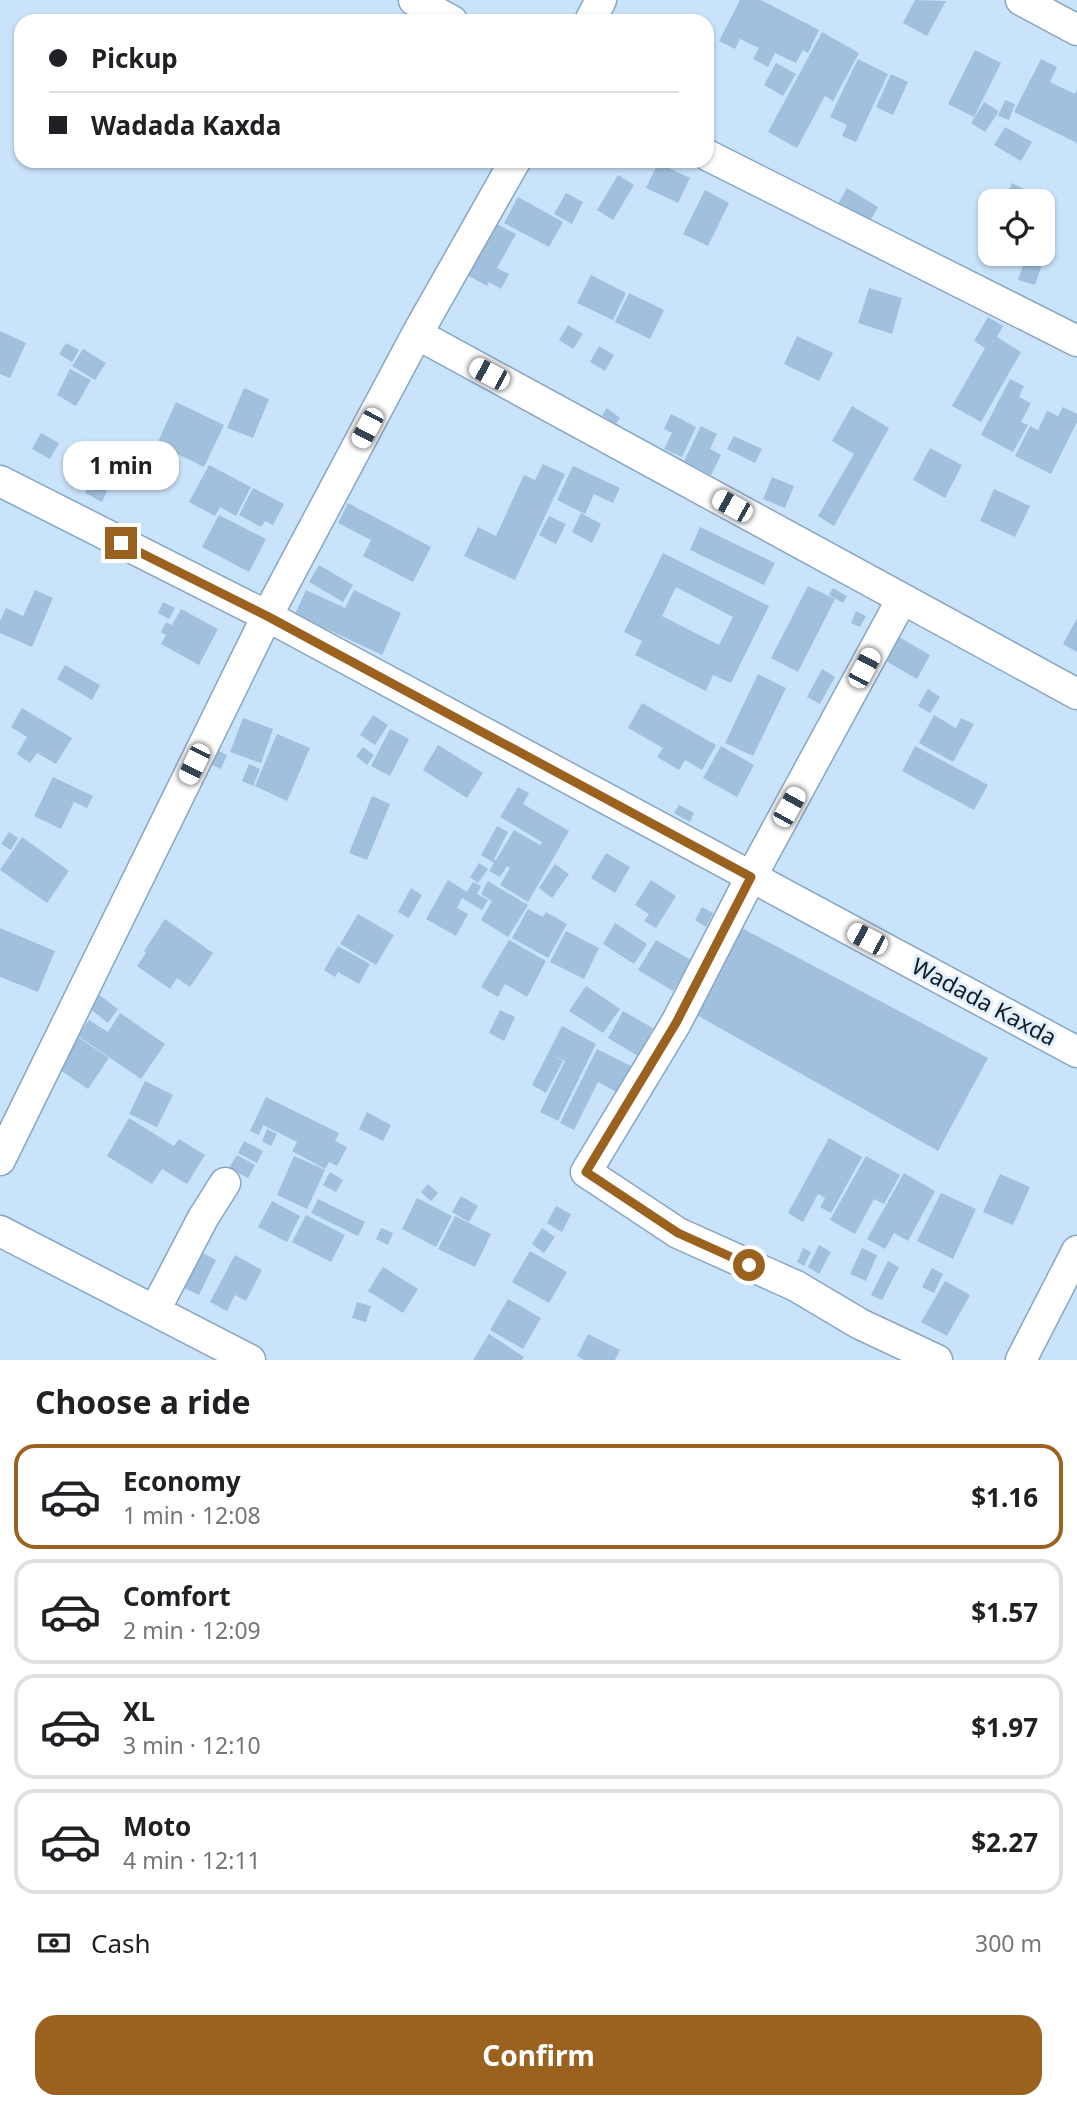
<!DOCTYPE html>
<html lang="en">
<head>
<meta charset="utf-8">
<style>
	:root { --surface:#fff; --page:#f2f2f2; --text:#202124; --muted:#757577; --line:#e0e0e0; --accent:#9b621f }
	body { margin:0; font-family:"Noto Sans",sans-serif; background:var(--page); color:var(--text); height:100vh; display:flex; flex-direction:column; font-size:26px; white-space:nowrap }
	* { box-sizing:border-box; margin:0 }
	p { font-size:23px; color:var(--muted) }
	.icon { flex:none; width:38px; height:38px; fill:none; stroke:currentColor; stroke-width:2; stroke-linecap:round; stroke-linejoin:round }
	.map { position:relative; height:1360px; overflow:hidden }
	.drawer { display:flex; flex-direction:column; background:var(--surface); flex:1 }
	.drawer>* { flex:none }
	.hud { position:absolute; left:14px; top:14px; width:700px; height:154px; border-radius:21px; box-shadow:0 2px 5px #0004; display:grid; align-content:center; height:154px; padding:0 35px; background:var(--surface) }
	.controls { position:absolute; left:978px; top:189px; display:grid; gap:14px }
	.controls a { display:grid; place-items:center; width:77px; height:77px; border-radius:14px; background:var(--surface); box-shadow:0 2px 5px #0004; font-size:35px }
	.end { position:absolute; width:32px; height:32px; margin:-16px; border:9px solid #9b621f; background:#fff; box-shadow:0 0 0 4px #fff }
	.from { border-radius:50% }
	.bubble { position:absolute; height:49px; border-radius:21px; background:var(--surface); box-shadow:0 2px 5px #0004; font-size:23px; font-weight:700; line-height:49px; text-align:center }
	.car { position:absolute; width:21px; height:42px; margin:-21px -10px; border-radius:9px; box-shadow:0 0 5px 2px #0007; background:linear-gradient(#fff 24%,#345 0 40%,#fff 0 76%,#345 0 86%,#fff 0) }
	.hud b { display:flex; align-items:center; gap:24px; height:66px; font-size:26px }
	.hud b+b { border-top:2px solid var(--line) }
	.hud i { width:18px; height:18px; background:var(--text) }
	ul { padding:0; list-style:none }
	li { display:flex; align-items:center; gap:21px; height:105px; margin:0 14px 10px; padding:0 21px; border:4px solid var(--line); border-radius:21px }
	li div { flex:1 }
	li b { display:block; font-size:26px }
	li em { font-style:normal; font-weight:700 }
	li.on { border-color:var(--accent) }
	li>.icon { width:63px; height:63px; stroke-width:1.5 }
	h2 { padding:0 35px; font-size:32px; line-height:84px }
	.pay { display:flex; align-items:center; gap:18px; height:77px; padding:0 35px; font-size:26px }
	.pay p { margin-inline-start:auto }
	.action { display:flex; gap:14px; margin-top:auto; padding:14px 35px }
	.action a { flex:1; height:80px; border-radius:21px; background:var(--accent); color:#fff; font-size:28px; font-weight:700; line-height:80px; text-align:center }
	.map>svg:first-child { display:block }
</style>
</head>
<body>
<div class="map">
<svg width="1077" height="1360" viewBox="0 0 1077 1360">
	<rect width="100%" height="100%" fill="#c9e3fb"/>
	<path fill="#a0c0dd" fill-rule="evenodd" d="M740 0H761L819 30 808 53 803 50 796 63 775 53 768 67 753 59 759 48 740 39 735 49 719 41Z
		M915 0 946 1 927 36 903 23Z
		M822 32 859 53 833 101 825 96 797 148 768 132Z
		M975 50 1001 63 974 117 948 104Z
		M858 59 888 74 856 142 842 136 847 125 830 117Z
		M1041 59 1057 67 1050 82 1075 94 1077 89V143L1014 112Z
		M776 63 796 74 783 96 764 85Z
		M891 74 908 82 893 115 876 107Z
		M1005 100 1015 104 1009 120 998 116Z
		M984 102 999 111 985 132 971 123Z
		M1005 127 1032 142 1021 161 994 145Z
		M658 163 690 178 678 203 646 188Z
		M618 175 634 185 613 220 597 210Z
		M1012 183 1047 200 1043 209V201H1004Z
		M847 188 878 207 869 223 838 204Z
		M705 190 729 203 708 246 683 234Z
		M566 193 583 202 572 224 554 214Z
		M518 197 563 222 549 247 504 223Z
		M491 221 516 234 497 268 509 274 501 289 489 282 487 286 462 272Z
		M1027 254 1045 255 1035 285 1018 280Z
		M591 275 626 293 613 320 577 303Z
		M869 288 902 298 892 334 858 323Z
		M629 293 664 310 650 339 615 322Z
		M988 317 1003 326 997 337 1021 352 981 422 952 406 985 348 974 341Z
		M568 325 583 334 573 349 559 340Z
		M0 331 26 343 10 378 0 374Z
		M797 336 833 353 819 381 784 364Z
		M66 343 79 350 72 362 59 354Z
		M599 346 614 355 605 371 590 362Z
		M83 349 106 363 95 380 72 366Z
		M70 369 91 380 76 406 57 395Z
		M1010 379 1024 386 1019 397 1031 403 1021 422 1028 425 1013 452 981 435Z
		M244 388 269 399 253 438 227 428Z
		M176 402 224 425 204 467 157 444Z
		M852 406 889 428 834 526 818 516 854 454 832 441Z
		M1063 407 1077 414V422L1051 474 1015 456 1030 426 1038 430 1047 411 1058 416Z
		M607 408 620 418 615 425 602 415Z
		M671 414 696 427 682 457 664 449 672 433 664 429Z
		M701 426 717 434 710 449 721 455 711 475 684 461Z
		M41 433 59 443 50 459 32 449Z
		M734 436 762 449 755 463 727 449Z
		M110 442 126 450 111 480 95 472Z
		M930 448 962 465 945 498 913 480Z
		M543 464 565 474 515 580 464 556 478 527 496 536 524 475 535 480Z
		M209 465 251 487 236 516 220 507 215 516 189 502Z
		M573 466 620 488 613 503 594 494 585 514 557 500Z
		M93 477 110 485 102 502 85 493Z
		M772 477 794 486 785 508 763 499Z
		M253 488 284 504 273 525 265 521 261 527 239 515Z
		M994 489 1030 506 1015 537 980 521Z
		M348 503 431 547 413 582 363 556 371 540 338 523Z
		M581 513 601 524 592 543 572 532Z
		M219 515 266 539 249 572 202 547Z
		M549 516 566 524 556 544 539 535Z
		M700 527 775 563 764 585 690 550Z
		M663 553 769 606 731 683 713 675 706 691 635 655 642 641 624 632ZM676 587 733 617 719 645 662 616Z
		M319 565 353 585 343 602 309 582Z
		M808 586 835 599 798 672 771 658Z
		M833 588 847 596 843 603 829 595Z
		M35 590 53 598 32 647 0 633V621L6 608 23 616Z
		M306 590 345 608 354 590 401 613 382 655 295 614Z
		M163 602 175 608 169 619 158 613Z
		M181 609 218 629 199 665 161 644 166 635 161 632 166 622 172 625Z
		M856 611 866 616 860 627 851 623Z
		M1077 618V652L1063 644Z
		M899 637 930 655 917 679 886 661Z
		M65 665 100 685 92 700 57 679Z
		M822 669 835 677 820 704 807 697Z
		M758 674 786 688 753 756 725 743Z
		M928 689 940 697 930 713 918 706Z
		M642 703 716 745 702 770 685 760 679 770 657 757 663 748 628 728Z
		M22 708 72 738 56 764 37 753 30 763 17 754 27 737 11 727Z
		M373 715 388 725 375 745 360 735Z
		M934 715 956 728 961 718 974 724 953 762 919 743Z
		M243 718 273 729 261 763 230 752Z
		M390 729 409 739 390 776 371 766Z
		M277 734 310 748 287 801 255 786Z
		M438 745 483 773 467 798 423 770Z
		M721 746 754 765 737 797 703 778Z
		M915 746 988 785 974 810 902 771Z
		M363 747 374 755 367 765 356 756Z
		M217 750 227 755 221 769 210 764Z
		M249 764 260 769 253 786 242 781Z
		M53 777 93 796 87 808 74 802 61 829 34 816Z
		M518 787 529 793 523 804 569 831 528 902 500 885 510 868 507 866 500 877 489 871 494 863 481 855 497 826 508 832 494 859 496 860 514 830 540 845 542 842 500 817Z
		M372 796 390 804 367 860 349 853Z
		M679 805 694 813 690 822 674 813Z
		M9 832 18 838 11 850 1 844Z
		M22 837 69 871 47 903 0 870Z
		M606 853 630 867 615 893 591 878Z
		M479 863 488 869 478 883 470 877Z
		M555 864 569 874 552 898 539 888Z
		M448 880 467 892 473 882 481 886 477 894 488 900 482 910 462 898 457 908 468 914 456 936 426 919Z
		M651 880 676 896 656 928 644 921 649 914 635 905Z
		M488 881 528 905 508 937 481 920 492 901 481 894Z
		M411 888 422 895 409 918 398 912Z
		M702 907 713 913 706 927 695 920Z
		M528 909 543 917 546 912 567 924 548 958 512 938Z
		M358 914 394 935 376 965 340 944Z
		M165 919 213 953 190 987 177 978 170 989 137 966 146 953 144 951Z
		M615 923 647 944 634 964 603 944Z
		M738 926 988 1058 938 1151 695 1014Z
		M0 928 55 951 38 992 0 977Z
		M566 931 599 948 584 979 550 962Z
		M509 940 546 961 527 997 505 984 498 997 481 987Z
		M656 940 691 960 673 991 638 970Z
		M338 946 370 964 359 984 338 972 335 977 324 970Z
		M586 986 620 1009 603 1033 569 1011Z
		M98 994 118 1009 108 1023 88 1007Z
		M500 1010 515 1017 504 1041 489 1033Z
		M623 1011 653 1028 638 1056 608 1038Z
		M120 1013 165 1044 141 1079 78 1036 89 1020 108 1032Z
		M562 1026 596 1044 558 1121 540 1112 565 1061 552 1055 563 1061 546 1093 532 1085Z
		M75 1035 109 1058 88 1089 54 1066Z
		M597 1049 631 1066 618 1093 598 1082 574 1130 560 1123Z
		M145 1081 173 1095 157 1127 129 1114Z
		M266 1097 339 1133 335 1141 347 1147 337 1166 329 1162 325 1169 292 1151 297 1142 263 1125 259 1135 250 1131Z
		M367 1112 391 1125 383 1141 359 1129Z
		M129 1118 174 1146 179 1139 205 1155 187 1184 162 1169 152 1184 107 1156Z
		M267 1129 277 1134 271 1146 262 1141Z
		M829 1138 862 1157 831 1213 820 1207 825 1198 818 1194 803 1222 788 1213Z
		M244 1141 263 1151 257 1163 238 1153Z
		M237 1155 255 1165 248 1178 229 1168Z
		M294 1156 325 1170 307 1209 277 1195Z
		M866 1156 900 1175 884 1204 874 1199 855 1234 830 1220Z
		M330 1172 343 1180 336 1192 323 1185Z
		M904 1173 935 1191 908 1241 894 1233 885 1249 867 1239Z
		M1000 1174 1030 1187 1013 1225 983 1212Z
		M428 1184 438 1193 431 1201 421 1192Z
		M941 1193 976 1209 953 1259 917 1241Z
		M461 1196 478 1206 469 1222 452 1212Z
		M417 1198 452 1216 436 1247 402 1229Z
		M318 1199 365 1222 358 1236 311 1213Z
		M272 1201 300 1216 287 1242 258 1227Z
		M556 1206 571 1214 562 1232 547 1223Z
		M306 1215 345 1235 331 1262 292 1242Z
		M455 1216 491 1234 475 1267 438 1249Z
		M381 1228 393 1233 388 1245 376 1239Z
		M542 1228 555 1237 544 1253 532 1244Z
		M819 1245 831 1252 819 1274 808 1267Z
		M191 1247 216 1260 199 1295 174 1283Z
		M803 1248 811 1252 804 1266 797 1262Z
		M862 1248 877 1255 866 1281 850 1274Z
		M530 1251 567 1272 549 1303 512 1282Z
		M235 1255 262 1270 246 1301 235 1295 227 1311 210 1302Z
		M888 1261 899 1267 882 1300 871 1295Z
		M383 1267 418 1289 403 1313 368 1291Z
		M932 1268 943 1274 934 1293 922 1287Z
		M945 1281 970 1295 947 1336 921 1322Z
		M508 1299 541 1318 523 1349 490 1330Z
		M357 1302 371 1306 366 1322 352 1318Z
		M489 1334 524 1357 522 1360H473Z
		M588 1334 620 1350 615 1360H584L577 1356Z"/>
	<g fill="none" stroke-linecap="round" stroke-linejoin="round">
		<g stroke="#87a6c3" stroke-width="33">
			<path id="minor" d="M414 0 452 21
				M1021 0 1077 30
				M590 21 601 0
				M707 155 1077 341
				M417 334 1077 694
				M0 481 267 616 1077 1052
				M902 599 751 877 676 1023 586 1172 678 1233 796 1286 860 1324 937 1360
				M0 1160 267 616 417 334 515 161
				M0 1231 250 1360
				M155 1310 203 1218 225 1183
				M1021 1360 1077 1251"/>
		</g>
		<use href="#minor" stroke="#fff" stroke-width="30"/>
	</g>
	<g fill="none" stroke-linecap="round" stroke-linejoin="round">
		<path stroke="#9b621f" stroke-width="9" d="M121 543 267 616 751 877 676 1023 586 1172 678 1233 749 1265"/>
	</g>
	<g text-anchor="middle" stroke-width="6" stroke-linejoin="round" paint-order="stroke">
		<g font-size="23" fill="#111d27" stroke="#e1eefb">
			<text transform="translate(984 1002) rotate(28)" y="8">Wadada Kaxda</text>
		</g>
	</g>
</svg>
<div class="controls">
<a><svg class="icon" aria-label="locate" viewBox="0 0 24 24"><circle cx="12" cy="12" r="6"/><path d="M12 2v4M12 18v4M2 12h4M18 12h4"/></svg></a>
</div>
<i class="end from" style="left:749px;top:1265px"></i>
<i class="end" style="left:121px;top:543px"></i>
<div class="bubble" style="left:63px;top:441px;width:116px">1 min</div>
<i class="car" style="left:489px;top:374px;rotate:298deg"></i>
<i class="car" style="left:367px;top:428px;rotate:208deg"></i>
<i class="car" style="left:732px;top:506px;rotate:299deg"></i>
<i class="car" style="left:864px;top:668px;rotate:28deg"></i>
<i class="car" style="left:194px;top:764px;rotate:206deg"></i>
<i class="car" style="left:789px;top:807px;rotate:29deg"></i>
<i class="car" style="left:867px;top:939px;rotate:298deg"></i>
<div class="hud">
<b><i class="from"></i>Pickup</b>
<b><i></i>Wadada Kaxda</b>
</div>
</div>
<section class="drawer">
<h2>Choose a ride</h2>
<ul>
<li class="on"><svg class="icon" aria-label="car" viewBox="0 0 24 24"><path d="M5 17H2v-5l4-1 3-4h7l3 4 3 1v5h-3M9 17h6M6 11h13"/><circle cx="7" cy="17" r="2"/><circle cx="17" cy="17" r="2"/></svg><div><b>Economy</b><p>1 min · 12:08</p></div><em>$1.16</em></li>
<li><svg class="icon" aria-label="car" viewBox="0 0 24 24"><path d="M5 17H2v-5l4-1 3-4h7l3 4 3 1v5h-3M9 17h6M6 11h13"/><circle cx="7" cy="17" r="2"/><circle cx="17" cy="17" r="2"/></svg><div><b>Comfort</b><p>2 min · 12:09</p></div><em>$1.57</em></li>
<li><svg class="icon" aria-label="car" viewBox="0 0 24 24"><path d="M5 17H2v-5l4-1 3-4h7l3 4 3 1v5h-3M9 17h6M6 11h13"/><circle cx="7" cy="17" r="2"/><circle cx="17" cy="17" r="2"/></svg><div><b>XL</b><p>3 min · 12:10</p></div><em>$1.97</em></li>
<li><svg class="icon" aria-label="car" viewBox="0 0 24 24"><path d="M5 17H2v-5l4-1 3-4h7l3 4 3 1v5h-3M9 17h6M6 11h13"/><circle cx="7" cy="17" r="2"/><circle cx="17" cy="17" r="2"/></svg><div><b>Moto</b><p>4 min · 12:11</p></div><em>$2.27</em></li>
</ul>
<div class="pay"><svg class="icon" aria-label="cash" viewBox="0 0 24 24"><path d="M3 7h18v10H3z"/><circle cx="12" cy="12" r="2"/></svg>Cash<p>300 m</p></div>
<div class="action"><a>Confirm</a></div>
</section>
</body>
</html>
